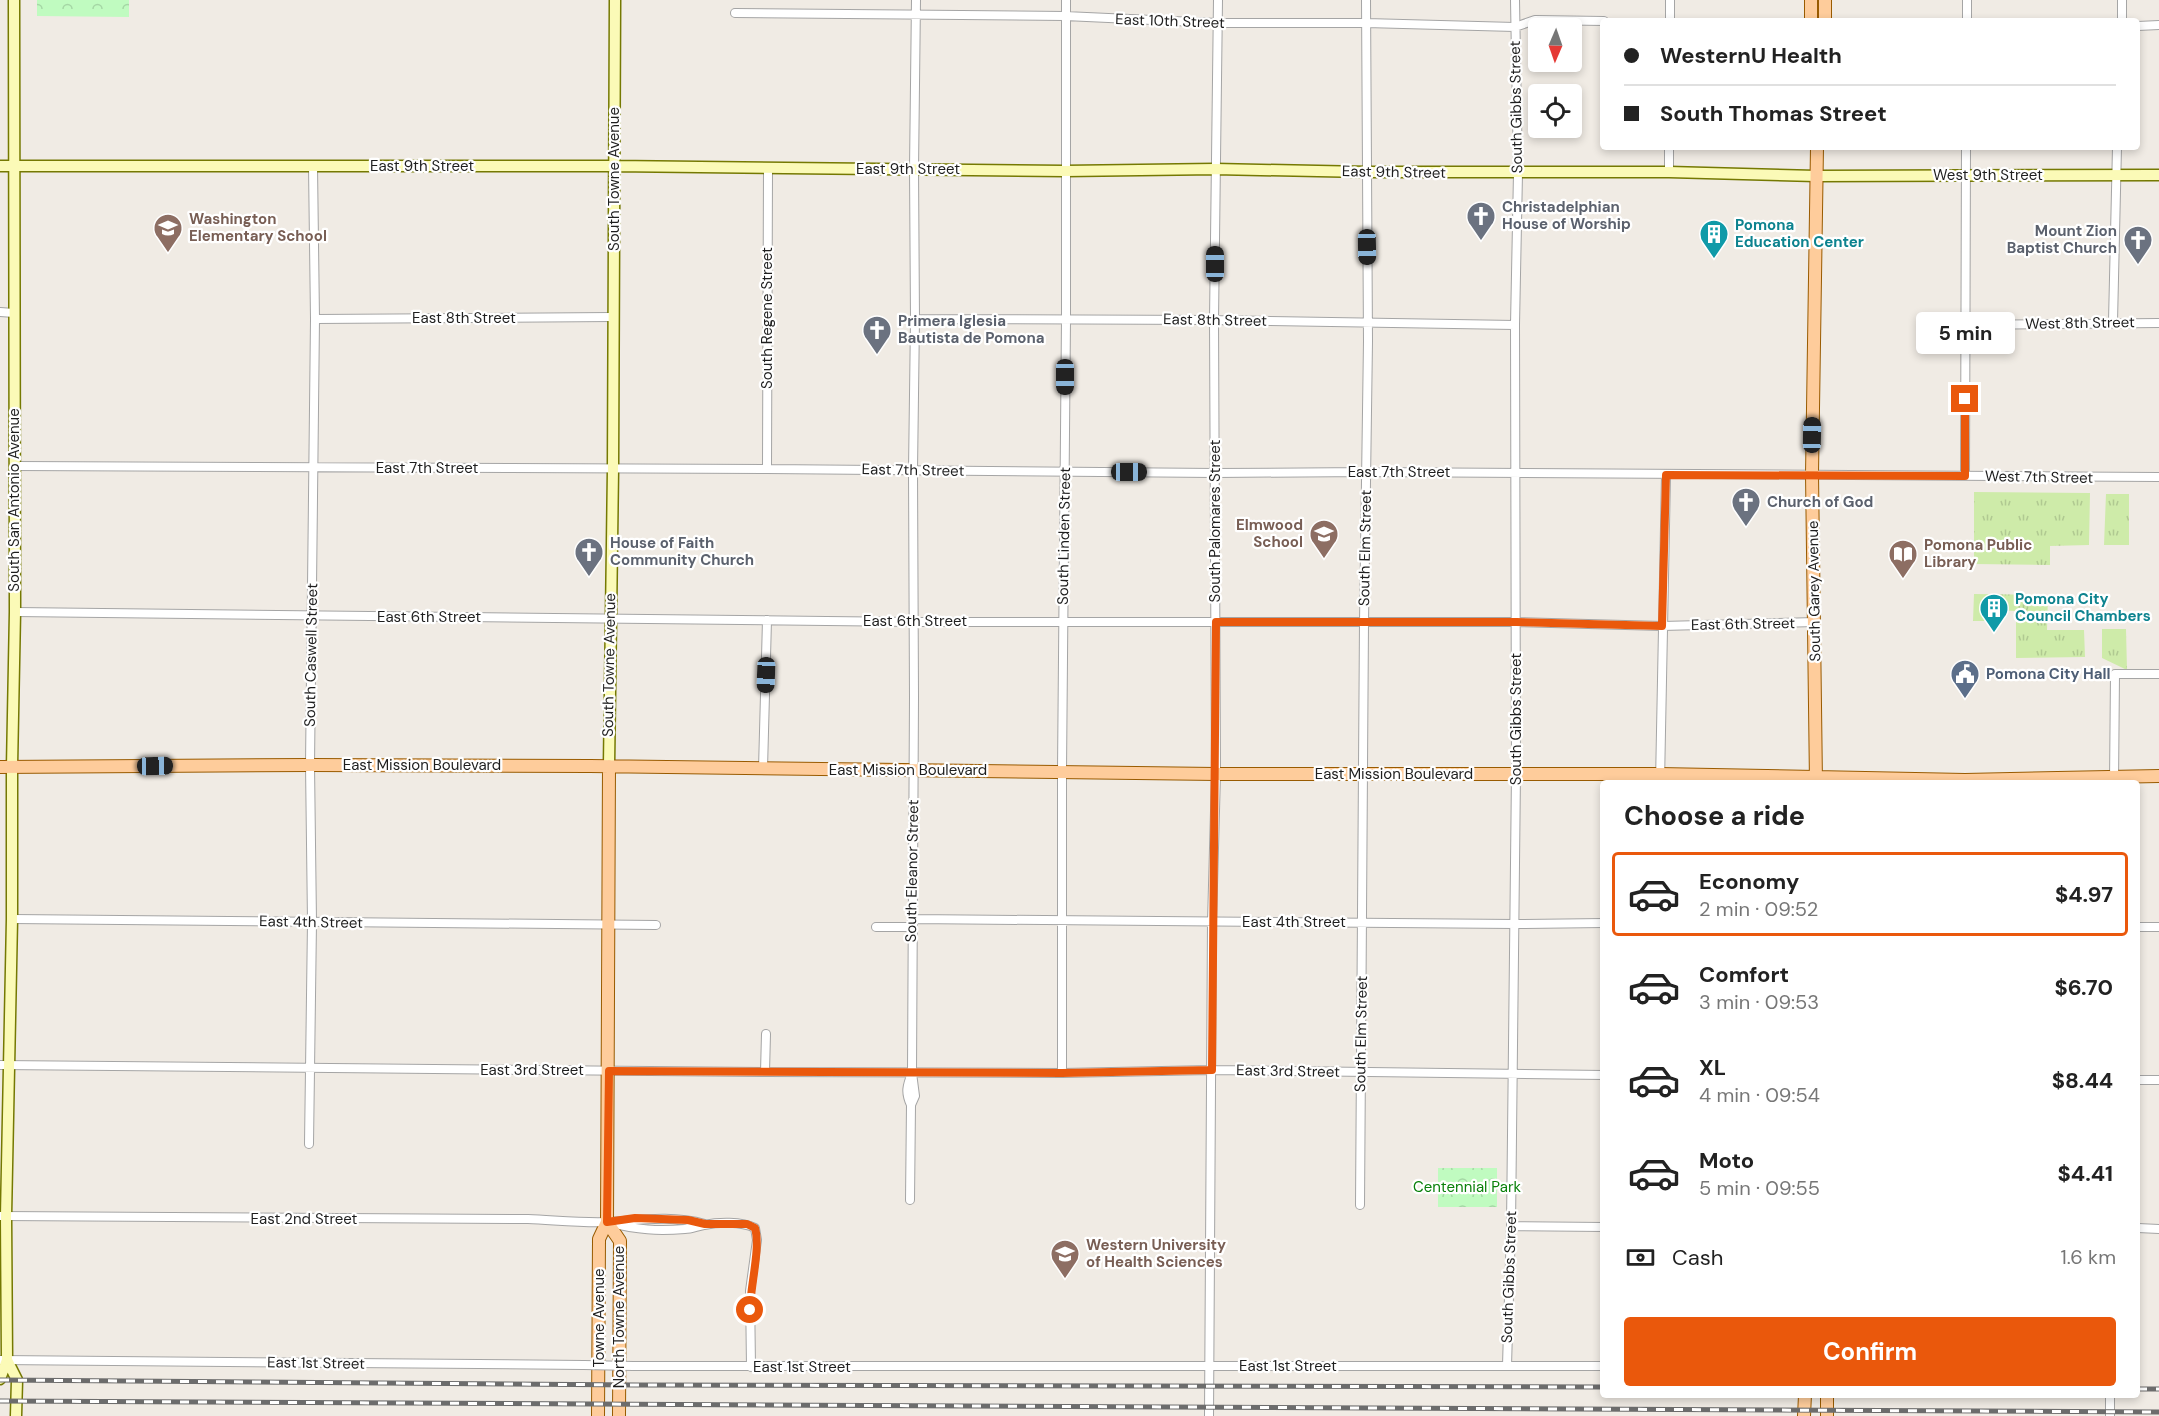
<!DOCTYPE html>
<html lang="en">
<head>
<meta charset="utf-8">
<style>
	:root { --surface:#fff; --page:#f2f2f2; --text:#222; --muted:#767676; --line:#e0e0e0; --accent:#ea580c }
	body { margin:0; font-family:"DM Sans",sans-serif; background:var(--page); color:var(--text); height:100vh; display:flex; flex-direction:column; font-size:22px; white-space:nowrap }
	* { box-sizing:border-box; margin:0 }
	p { font-size:20px; color:var(--muted) }
	.icon { flex:none; width:33px; height:33px; fill:none; stroke:currentColor; stroke-width:2; stroke-linecap:round; stroke-linejoin:round }
	.map { position:relative; flex:1; overflow:hidden }
	.panel { position:absolute; left:1600px; top:780px; width:540px; height:618px; display:flex; flex-direction:column; background:var(--surface); border-radius:6px; box-shadow:0 3px 9px #0003 }
	.panel>* { flex:none }
	.top-card { position:absolute; left:1600px; top:18px; width:540px; height:132px; border-radius:6px; box-shadow:0 3px 9px #0003; display:grid; align-content:center; height:132px; padding:0 24px; background:var(--surface) }
	.needle { width:39px; rotate:182deg }
	.fabs { position:absolute; left:1528px; top:18px; display:grid; gap:12px }
	.fabs a { display:grid; place-items:center; width:54px; height:54px; border-radius:6px; background:var(--surface); box-shadow:0 3px 9px #0003; font-size:30px }
	.end { position:absolute; width:27px; height:27px; margin:-14px; border:8px solid #ea580c; background:#fff; box-shadow:0 0 0 3px #fff }
	.from { border-radius:50% }
	.bubble { position:absolute; height:42px; border-radius:6px; background:var(--surface); box-shadow:0 3px 9px #0003; font-size:20px; font-weight:700; line-height:42px; text-align:center }
	.car { position:absolute; width:18px; height:36px; margin:-18px -9px; border-radius:8px; box-shadow:0 0 4px 2px #0007; background:linear-gradient(#222 24%,#8ab4d8 0 40%,#222 0 76%,#8ab4d8 0 86%,#222 0) }
	.top-card b { display:flex; align-items:center; gap:21px; height:57px; font-size:22px }
	.top-card b+b { border-top:2px solid var(--line) }
	.top-card i { width:15px; height:15px; background:var(--text) }
	ul { padding:0; list-style:none }
	li { display:flex; align-items:center; gap:18px; height:84px; margin:0 12px 9px; padding:0 12px; border:3px solid transparent; border-radius:6px }
	li div { flex:1 }
	li b { display:block; font-size:22px }
	li em { font-style:normal; font-weight:700 }
	li.selected { border-color:var(--accent) }
	li>.icon { width:54px; height:54px; stroke-width:1.5 }
	h2 { padding:0 24px; font-size:27px; line-height:72px }
	.pay { display:flex; align-items:center; gap:15px; height:66px; padding:0 24px; font-size:22px }
	.pay p { margin-inline-start:auto }
	.primary-button { display:flex; gap:12px; margin-top:auto; padding:12px 24px }
	.primary-button a { flex:1; height:69px; border-radius:6px; background:var(--accent); color:#fff; font-size:24px; font-weight:700; line-height:69px; text-align:center }
	.map>svg:first-child { display:block }
</style>
</head>
<body>
<div class="map">
<svg width="2159" height="1416" viewBox="0 0 2159 1416">
	<defs>
		<pattern id="grass-tufts" width="24" height="20" patternUnits="userSpaceOnUse" patternTransform="scale(1.5)"><rect width="24" height="20" fill="#ceeba9"/><path d="M3 7l-1-3M5 7V3M7 7l1-3M15 17l-1-3M17 17v-4M19 17l1-3" fill="none" stroke="#b0c991"/></pattern>
		<pattern id="park-crowns" width="20" height="18" patternUnits="userSpaceOnUse" patternTransform="scale(1.5)"><rect width="20" height="18" fill="#c0fbc0"/><path d="M2 6a3 3 0 1 1 6 0M12 15a3 3 0 1 1 6 0" fill="none" stroke="#a5d7a5"/></pattern>
	</defs>
	<rect width="100%" height="100%" fill="#f0ebe4"/>
	<path fill="url(#grass-tufts)" d="M1974 492 2090 493 2089 545 2050 546V565L1974 564Z
		M2106 494H2129V545H2104Z
		M1974 594 2048 595 2047 630H2084L2085 657 2016 658V611L1994 610V621H1973Z
		M2102 629H2126L2127 670 2102 658Z"/>
	<path fill="url(#park-crowns)" d="M37 0H129V17L37 16Z
		M1438 1168H1497V1207H1438Z"/>
	<g fill="none" stroke-linecap="round" stroke-linejoin="round">
		<g stroke="#a5a5a5" stroke-width="10">
			<path id="street" d="M2122 0V21
				M735 13 1065 16 1217 23H1366L1515 27 1535 20 1604 21
				M1670 21V0
				M1967 21V0
				M2138 26 2159 25
				M1669 172V147
				M0 312 14 313
				M315 319 613 317
				M915 319 1214 320 1515 325
				M2113 322 2117 147
				M1965 325 2159 323
				M14 466 767 469 1215 473 1367 472 2159 477
				M767 469 768 168
				M1965 476 1966 147
				M15 612 913 622H1516L1662 626 1815 622
				M763 769 767 620
				M1660 783 1666 475
				M2114 783 2115 674H2159
				M12 919 656 925
				M912 919 1515 924 1604 923
				M876 927H912
				M2138 927H2159
				M0 1065 765 1072 1062 1073 1211 1070 1604 1075
				M765 1072 766 1034
				M1062 1073V771L1066 320V0
				M2138 1080H2159
				M911 1105C905 1092 907 1086 912 1073
				M309 1144 312 922 310 765 315 319 313 166
				M910 1200 911 1105 915 1096 912 1073 914 697 913 470 915 319 914 169 916 0
				M1360 1205 1364 622 1368 341 1366 0
				M0 1216 528 1219C554 1220 581 1223 607 1222 641 1220 671 1215 705 1224
				M611 1223C637 1230 658 1231 685 1229 692 1229 697 1226 704 1225 718 1222 741 1221 755 1228L757 1240 750 1291 751 1367
				M1511 1226 1604 1227
				M2138 1228 2159 1229
				M0 1360 584 1365
				M633 1366H1604
				M1507 1366 1511 1226 1516 773 1515 325 1518 173 1515 0
				M1209 1416 1212 922 1216 774 1214 320 1218 0
				M2110 1416V1395"/>
		</g>
		<g stroke="#757902" stroke-width="13">
			<path id="secondary" d="M0 166H614L1065 171 1215 169 1366 172H1669L1816 176 2159 175
				M609 766 613 469 615 0
				M7 1360 17 1380 16 1416
				M0 1379 7 1360 6 1216 12 919V767L15 612 14 0"/>
		</g>
		<g stroke="#995b00" stroke-width="14">
			<path id="primary" d="M1811 21V0
				M1825 21V0
				M0 767 310 765 590 766 1216 774H1660L1965 780 2159 776
				M1816 783 1812 474 1817 147
				M607 1222 620 1241 619 1416
				M598 1416 599 1239 607 1222 609 766
				M1804 1416 1805 1395
				M1827 1416V1395"/>
		</g>
		<use href="#street" stroke="#fff" stroke-width="8"/>
		<use href="#secondary" stroke="#fbfab7" stroke-width="10"/>
		<use href="#primary" stroke="#fecc9b" stroke-width="12"/>
		<g stroke="#6c6c6c" stroke-width="5">
			<path id="rail" d="M0 1380 637 1385 1604 1387
				M2138 1389H2159
				M0 1401 2159 1412"/>
		</g>
		<use href="#rail" stroke="#fff" stroke-width="3" stroke-dasharray="9" stroke-linecap="butt"/>
		<g stroke="#a5a5a5" stroke-width="10" stroke-linecap="butt">
			<path id="street-bridge" d="M584 1365 633 1366"/>
		</g>
		<use href="#street-bridge" stroke="#fff" stroke-width="8"/>
	</g>
	<g fill="none" stroke-linecap="round" stroke-linejoin="round">
		<path stroke="#ea580c" stroke-width="8" d="M750 1310C750 1287 761 1248 755 1228L747 1224H705L688 1220 635 1218 607 1222 609 1071 1062 1073 1212 1070 1216 622H1516L1662 626 1666 475 1965 476V399"/>
	</g>
	<defs>
		<g id="church-pin" transform="scale(1.5)"><path d="M0 17L-7.5 6A9.5 9.5 0 1 1 7.5 6Z" fill="#6b7280" stroke="#fff"/><path d="M-1.2-6h2.4v3.5h3.3v2.4h-3.3V6h-2.4V-.1h-3.3v-2.4h3.3Z" fill="#fff"/></g>
		<g id="school-pin" transform="scale(1.5)"><path d="M0 17L-7.5 6A9.5 9.5 0 1 1 7.5 6Z" fill="#8d6e63" stroke="#fff"/><path d="M0-5L7-2L0 1L-7-2ZM-4 1L0 2.5L4 1V4Q0 6-4 4Z" fill="#fff"/></g>
		<g id="building-pin" transform="scale(1.5)"><path d="M0 17L-7.5 6A9.5 9.5 0 1 1 7.5 6Z" fill="#0f9aa8" stroke="#fff"/><path d="M-4-6H4V6H1V3H-1V6H-4ZM-2.5-4.3h1.7v1.8h-1.7ZM.8-4.3h1.7v1.8H.8ZM-2.5-1h1.7V.8h-1.7ZM.8-1h1.7V.8H.8Z" fill="#fff"/></g>
		<g id="library-pin" transform="scale(1.5)"><path d="M0 17L-7.5 6A9.5 9.5 0 1 1 7.5 6Z" fill="#8d6e63" stroke="#fff"/><path d="M-6-4Q-3-5.5-.7-3.5V5Q-3 3-6 4ZM6-4Q3-5.5 .7-3.5V5Q3 3 6 4Z" fill="#fff"/></g>
		<g id="civic-pin" transform="scale(1.5)"><path d="M0 17L-7.5 6A9.5 9.5 0 1 1 7.5 6Z" fill="#5c6f8a" stroke="#fff"/><path d="M-.6-6.5H3V-4.5H.6V-3L4-1V1h2V6H-6V1h2V-1L-.6-3ZM-1.2 2.5V6h2.4V2.5Z" fill="#fff"/></g>
		<g id="university-pin" transform="scale(1.5)"><path d="M0 17L-7.5 6A9.5 9.5 0 1 1 7.5 6Z" fill="#8d6e63" stroke="#fff"/><path d="M0-5L7-2L0 1L-7-2ZM-4 1L0 2.5L4 1V4Q0 6-4 4Z" fill="#fff"/></g>
	</defs>
	<g fill-rule="evenodd">
		<use href="#church-pin" x="1481" y="216"/>
		<use href="#school-pin" x="168" y="228"/>
		<use href="#building-pin" x="1714" y="234"/>
		<use href="#church-pin" x="2138" y="240"/>
		<use href="#church-pin" x="877" y="330"/>
		<use href="#church-pin" x="1746" y="502"/>
		<use href="#school-pin" x="1324" y="534"/>
		<use href="#church-pin" x="589" y="552"/>
		<use href="#library-pin" x="1903" y="554"/>
		<use href="#building-pin" x="1994" y="608"/>
		<use href="#civic-pin" x="1965" y="674"/>
		<use href="#university-pin" x="1065" y="1254"/>
	</g>
	<g text-anchor="middle" stroke-width="4.5" stroke-linejoin="round" paint-order="stroke">
		<g font-size="15" fill="#1e1e1e" stroke="#fff">
			<text transform="translate(1170 21) rotate(2)" y="5">East 10th Street</text>
			<text transform="translate(1516 107) rotate(-91)" y="5">South Gibbs Street</text>
			<text x="422" y="171">East 9th Street</text>
			<text x="908" y="174">East 9th Street</text>
			<text transform="translate(1394 172) rotate(1)" y="5">East 9th Street</text>
			<text x="1988" y="180">West 9th Street</text>
			<text transform="translate(614 179) rotate(-90)" y="5">South Towne Avenue</text>
			<text x="464" y="323">East 8th Street</text>
			<text transform="translate(767 318) rotate(-90)" y="5">South Regene Street</text>
			<text transform="translate(1215 320) rotate(1)" y="5">East 8th Street</text>
			<text transform="translate(2080 323) rotate(-1)" y="5">West 8th Street</text>
			<text x="427" y="473">East 7th Street</text>
			<text transform="translate(913 470) rotate(1)" y="5">East 7th Street</text>
			<text x="1399" y="477">East 7th Street</text>
			<text transform="translate(2039 477) rotate(1)" y="5">West 7th Street</text>
			<text transform="translate(14 500) rotate(-90)" y="5">South San Antonio Avenue</text>
			<text transform="translate(1215 521) rotate(-90)" y="5">South Palomares Street</text>
			<text transform="translate(1064 536) rotate(-89)" y="5">South Linden Street</text>
			<text transform="translate(1365 548) rotate(-89)" y="5">South Elm Street</text>
			<text transform="translate(1814 591) rotate(-91)" y="5">South Garey Avenue</text>
			<text x="429" y="622">East 6th Street</text>
			<text x="915" y="626">East 6th Street</text>
			<text transform="translate(1743 624) rotate(-1)" y="5">East 6th Street</text>
			<text transform="translate(311 655) rotate(-89)" y="5">South Caswell Street</text>
			<text transform="translate(609 665) rotate(-89)" y="5">South Towne Avenue</text>
			<text transform="translate(1516 719) rotate(-90)" y="5">South Gibbs Street</text>
			<text x="422" y="770">East Mission Boulevard</text>
			<text x="908" y="775">East Mission Boulevard</text>
			<text x="1394" y="779">East Mission Boulevard</text>
			<text transform="translate(912 871) rotate(-89)" y="5">South Eleanor Street</text>
			<text transform="translate(311 922) rotate(1)" y="5">East 4th Street</text>
			<text x="1294" y="927">East 4th Street</text>
			<text transform="translate(1361 1034) rotate(-89)" y="5">South Elm Street</text>
			<text x="532" y="1075">East 3rd Street</text>
			<text transform="translate(1288 1071) rotate(1)" y="5">East 3rd Street</text>
			<text x="304" y="1224">East 2nd Street</text>
			<text transform="translate(1509 1277) rotate(-88)" y="5">South Gibbs Street</text>
			<text transform="translate(619 1317) rotate(-90)" y="5">North Towne Avenue</text>
			<text transform="translate(599 1318) rotate(-90)" y="5">Towne Avenue</text>
			<text transform="translate(316 1363) rotate(1)" y="5">East 1st Street</text>
			<text x="1288" y="1371">East 1st Street</text>
			<text x="802" y="1372">East 1st Street</text>
		</g>
		<g font-size="15" font-weight="bold" fill="#5b616d" stroke="#fff" text-anchor="start">
			<text x="1502" y="212">Christadelphian<tspan x="1502" dy="17">House of Worship</tspan></text>
			<text x="2117" y="236" text-anchor="end">Mount Zion<tspan x="2117" dy="17">Baptist Church</tspan></text>
			<text x="898" y="326">Primera Iglesia<tspan x="898" dy="17">Bautista de Pomona</tspan></text>
			<text x="1767" y="507">Church of God</text>
			<text x="610" y="548">House of Faith<tspan x="610" dy="17">Community Church</tspan></text>
		</g>
		<g font-size="15" font-weight="bold" fill="#785e54" stroke="#fff" text-anchor="start">
			<text x="189" y="224">Washington<tspan x="189" dy="17">Elementary School</tspan></text>
			<text x="1303" y="530" text-anchor="end">Elmwood<tspan x="1303" dy="17">School</tspan></text>
			<text x="1924" y="550">Pomona Public<tspan x="1924" dy="17">Library</tspan></text>
			<text x="1086" y="1250">Western University<tspan x="1086" dy="17">of Health Sciences</tspan></text>
		</g>
		<g font-size="15" font-weight="bold" fill="#0d838f" stroke="#fff" text-anchor="start">
			<text x="1735" y="230">Pomona<tspan x="1735" dy="17">Education Center</tspan></text>
			<text x="2015" y="604">Pomona City<tspan x="2015" dy="17">Council Chambers</tspan></text>
		</g>
		<g font-size="15" font-weight="bold" fill="#4e5e75" stroke="#fff" text-anchor="start">
			<text x="1986" y="679">Pomona City Hall</text>
		</g>
		<g font-size="15" fill="#09800a" stroke="#fff">
			<text x="1467" y="1192">Centennial Park</text>
		</g>
	</g>
</svg>
<div class="fabs">
<a><svg class="needle" viewBox="-14 -14 28 28"><path d="M0-13l5 13h-10z" fill="#e53935"/><path d="M0 13l5-13h-10z" fill="#767676"/></svg></a>
<a><svg class="icon" aria-label="locate" viewBox="0 0 24 24"><circle cx="12" cy="12" r="6"/><path d="M12 2v4M12 18v4M2 12h4M18 12h4"/></svg></a>
</div>
<i class="end from" style="left:750px;top:1310px"></i>
<i class="end" style="left:1965px;top:399px"></i>
<div class="bubble" style="left:1916px;top:312px;width:99px">5 min</div>
<i class="car" style="left:1367px;top:247px;rotate:179deg"></i>
<i class="car" style="left:1215px;top:264px;rotate:0deg"></i>
<i class="car" style="left:1065px;top:377px;rotate:180deg"></i>
<i class="car" style="left:1812px;top:435px;rotate:1deg"></i>
<i class="car" style="left:1129px;top:472px;rotate:90deg"></i>
<i class="car" style="left:766px;top:675px;rotate:182deg"></i>
<i class="car" style="left:155px;top:766px;rotate:89deg"></i>
<div class="top-card">
<b><i class="from"></i>WesternU Health</b>
<b><i></i>South Thomas Street</b>
</div>
<section class="panel">
<h2>Choose a ride</h2>
<ul>
<li class="selected"><svg class="icon" aria-label="car" viewBox="0 0 24 24"><path d="M5 17H2v-5l4-1 3-4h7l3 4 3 1v5h-3M9 17h6M6 11h13"/><circle cx="7" cy="17" r="2"/><circle cx="17" cy="17" r="2"/></svg><div><b>Economy</b><p>2 min · 09:52</p></div><em>$4.97</em></li>
<li><svg class="icon" aria-label="car" viewBox="0 0 24 24"><path d="M5 17H2v-5l4-1 3-4h7l3 4 3 1v5h-3M9 17h6M6 11h13"/><circle cx="7" cy="17" r="2"/><circle cx="17" cy="17" r="2"/></svg><div><b>Comfort</b><p>3 min · 09:53</p></div><em>$6.70</em></li>
<li><svg class="icon" aria-label="car" viewBox="0 0 24 24"><path d="M5 17H2v-5l4-1 3-4h7l3 4 3 1v5h-3M9 17h6M6 11h13"/><circle cx="7" cy="17" r="2"/><circle cx="17" cy="17" r="2"/></svg><div><b>XL</b><p>4 min · 09:54</p></div><em>$8.44</em></li>
<li><svg class="icon" aria-label="car" viewBox="0 0 24 24"><path d="M5 17H2v-5l4-1 3-4h7l3 4 3 1v5h-3M9 17h6M6 11h13"/><circle cx="7" cy="17" r="2"/><circle cx="17" cy="17" r="2"/></svg><div><b>Moto</b><p>5 min · 09:55</p></div><em>$4.41</em></li>
</ul>
<div class="pay"><svg class="icon" aria-label="cash" viewBox="0 0 24 24"><path d="M3 7h18v10H3z"/><circle cx="12" cy="12" r="2"/></svg>Cash<p>1.6 km</p></div>
<div class="primary-button"><a>Confirm</a></div>
</section>
</div>
</body>
</html>
